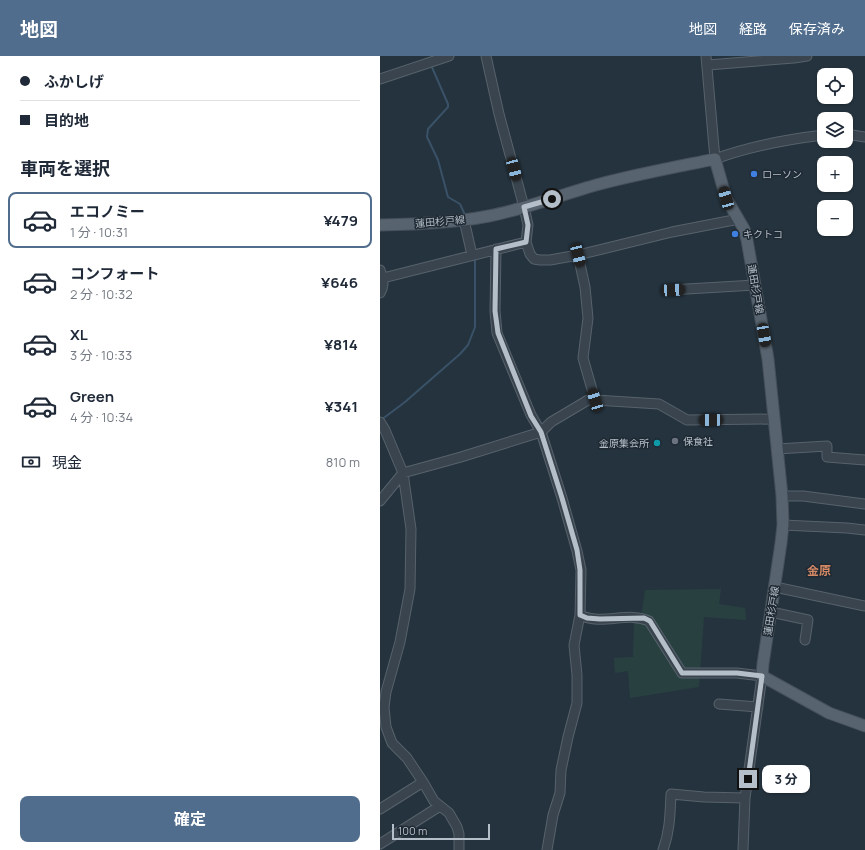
<!DOCTYPE html>
<html lang="ja">
<head>
<meta charset="utf-8">
<style>
	:root { --surface:#fff; --page:#f6f6f7; --text:#1f2937; --muted:#747a83; --line:#e0e1e3; --accent:#506d8d }
	body { margin:0; font-family:Manrope,"Noto Sans JP",sans-serif; background:var(--page); color:var(--text); height:100vh; display:flex; flex-direction:column; font-size:15px; white-space:nowrap }
	* { box-sizing:border-box; margin:0 }
	p { font-size:13px; color:var(--muted) }
	.icon { flex:none; width:22px; height:22px; fill:none; stroke:currentColor; stroke-width:2; stroke-linecap:round; stroke-linejoin:round }
	.map { position:relative; flex:1; overflow:hidden }
	.sheet { display:flex; flex-direction:column; background:var(--surface); width:380px }
	.sheet>* { flex:none }
	.top-card { display:grid; align-content:center; height:88px; padding:0 20px; background:var(--surface) }
	.tools { position:absolute; left:437px; top:12px; display:grid; gap:8px }
	.tools a { display:grid; place-items:center; width:36px; height:36px; border-radius:8px; background:var(--surface); box-shadow:0 1px 3px #0004; font-size:20px }
	.scale { position:absolute; left:12px; bottom:10px; width:98px; box-sizing:border-box; padding-left:4px; border:2px solid #b5bfc9; border-top:0; font-size:11px; line-height:14px; white-space:nowrap; color:#b5bfc9; -webkit-text-stroke:3px #1e2933; paint-order:stroke }
	.end { position:absolute; width:18px; height:18px; margin:-9px; border:5px solid #b5bfc9; background:#111; box-shadow:0 0 0 2px #111 }
	.from { border-radius:50% }
	.bubble { position:absolute; height:28px; border-radius:8px; background:var(--surface); box-shadow:0 1px 3px #0004; font-size:13px; font-weight:700; line-height:28px; text-align:center }
	.car { position:absolute; width:12px; height:24px; margin:-12px -6px; border-radius:5px; box-shadow:0 0 3px 1px #0007; background:linear-gradient(#222 24%,#8ab4d8 0 40%,#222 0 76%,#8ab4d8 0 86%,#222 0) }
	.top-card b { display:flex; align-items:center; gap:14px; height:38px; font-size:15px }
	.top-card b+b { border-top:1px solid var(--line) }
	.top-card i { width:10px; height:10px; background:var(--text) }
	ul { padding:0; list-style:none }
	li { display:flex; align-items:center; gap:12px; height:56px; margin:0 8px 6px; padding:0 12px; border:2px solid transparent; border-radius:8px }
	li div { flex:1 }
	li b { display:block; font-size:15px }
	li em { font-style:normal; font-weight:700 }
	li.selected { border-color:var(--accent) }
	li>.icon { width:36px; height:36px; stroke-width:1.5 }
	h2 { padding:0 20px; font-size:18px; line-height:48px }
	.pay { display:flex; align-items:center; gap:10px; height:44px; padding:0 20px; font-size:15px }
	.pay p { margin-inline-start:auto }
	.primary-button { display:flex; gap:8px; margin-top:auto; padding:8px 20px }
	.primary-button a { flex:1; height:46px; border-radius:8px; background:var(--accent); color:#fff; font-size:16px; font-weight:700; line-height:46px; text-align:center }
	header { display:flex; align-items:center; gap:24px; box-sizing:border-box; height:56px; padding:0 20px; background:var(--accent); color:#fff }
	header strong { font-size:19px }
	nav { display:flex; gap:22px; margin-inline-start:auto; font-size:14px }
	main { display:flex; flex:1; min-height:0 }
	.map>svg:first-child { display:block }
</style>
</head>
<body>
<header>
<strong>地図</strong>
<nav><a>地図</a><a>経路</a><a>保存済み</a></nav>
</header>
<main>
<section class="sheet">
<div class="top-card">
<b><i class="from"></i>ふかしげ</b>
<b><i></i>目的地</b>
</div>
<h2>車両を選択</h2>
<ul>
<li class="selected"><svg class="icon" aria-label="car" viewBox="0 0 24 24"><path d="M5 17H2v-5l4-1 3-4h7l3 4 3 1v5h-3M9 17h6M6 11h13"/><circle cx="7" cy="17" r="2"/><circle cx="17" cy="17" r="2"/></svg><div><b>エコノミー</b><p>1 分 · 10:31</p></div><em>¥479</em></li>
<li><svg class="icon" aria-label="car" viewBox="0 0 24 24"><path d="M5 17H2v-5l4-1 3-4h7l3 4 3 1v5h-3M9 17h6M6 11h13"/><circle cx="7" cy="17" r="2"/><circle cx="17" cy="17" r="2"/></svg><div><b>コンフォート</b><p>2 分 · 10:32</p></div><em>¥646</em></li>
<li><svg class="icon" aria-label="car" viewBox="0 0 24 24"><path d="M5 17H2v-5l4-1 3-4h7l3 4 3 1v5h-3M9 17h6M6 11h13"/><circle cx="7" cy="17" r="2"/><circle cx="17" cy="17" r="2"/></svg><div><b>XL</b><p>3 分 · 10:33</p></div><em>¥814</em></li>
<li><svg class="icon" aria-label="car" viewBox="0 0 24 24"><path d="M5 17H2v-5l4-1 3-4h7l3 4 3 1v5h-3M9 17h6M6 11h13"/><circle cx="7" cy="17" r="2"/><circle cx="17" cy="17" r="2"/></svg><div><b>Green</b><p>4 分 · 10:34</p></div><em>¥341</em></li>
</ul>
<div class="pay"><svg class="icon" aria-label="cash" viewBox="0 0 24 24"><path d="M3 7h18v10H3z"/><circle cx="12" cy="12" r="2"/></svg>現金<p>810 m</p></div>
<div class="primary-button"><a>確定</a></div>
</section>
<div class="map">
<svg width="485" height="794" viewBox="0 0 485 794">
	<rect width="100%" height="100%" fill="#25333e"/>
	<path fill="#284140" d="M341 533 339 548 365 552 366 564 324 561 319 631 250 642 248 615 235 617 234 602 253 601 254 565 262 556 265 534Z"/>
	<g fill="none" stroke-linecap="round" stroke-linejoin="round">
		<path stroke="#3a5267" stroke-width="2" d="M51 9 68 48V51L48 73 47 81 58 104 68 141 80 148 86 161
			M89 167 93 184
			M1 364 25 346 80 298 88 289 95 271V202"/>
		<g stroke="#57626c" stroke-width="11">
			<path id="minor" d="M326 0 335 103C368 91 409 83 444 79
				M328 9 414 2 427 0
				M0 23 69 0
				M466 78 485 81
				M84 164 92 199
				M146 186 150 198 154 203 160 204H170L198 199 292 176 359 163
				M116 193 115 255 117 277 151 359 161 376 182 442 197 495 201 514 200 559 194 589 197 619V647L188 681 181 714 180 737 173 759 167 794
				M0 214C3 223 5 229 0 237
				M3 222 146 186 148 169 144 151 119 58 106 0
				M290 234 375 229
				M215 344 279 348 307 364 394 363
				M0 366 5 374 23 417 31 473 30 533 20 586 6 636 4 651 6 671 12 687 27 702 43 726 54 745 69 757 77 771 79 778V794
				M397 393 447 390V401L485 404
				M402 440H423L485 448
				M0 445 23 417 81 401 161 376 171 366 198 350 208 344H215L203 302 208 262 205 231 198 199
				M403 469 467 472 485 474
				M395 531 485 550
				M391 556 428 564 425 584
				M200 559C222 570 248 555 269 565L302 617H357L382 620 365 742 363 794
				M339 648 378 651
				M0 753 43 726
				M0 788 60 750
				M283 794C290 775 290 758 291 738L324 741 365 742"/>
		</g>
		<g stroke="#45505a" stroke-width="13">
			<path id="major" d="M0 169C36 168 73 167 109 160 146 153 182 138 220 128 258 118 296 111 335 103L346 142 364 173 367 184 388 303 402 440 403 469 401 487 383 608 382 620 449 657 485 670"/>
		</g>
		<use href="#minor" stroke="#39444e" stroke-width="9"/>
		<use href="#major" stroke="#57636e" stroke-width="11"/>
	</g>
	<g fill="none" stroke-linecap="round" stroke-linejoin="round">
		<path stroke="#b5bfc9" stroke-width="5" d="M172 143 144 151 148 169 146 186 116 193 115 255 118 277 151 360 161 376 182 442 197 494 200 514V559L207 562 220 563 264 562 270 565 302 617H357L382 620 368 723"/>
	</g>
	<g fill="#3f7fe0" stroke="#1e2933" stroke-width="1.5">
		<circle cx="374" cy="118" r="4"/>
		<circle cx="355" cy="178" r="4"/>
	</g>
	<circle fill="#6b7280" stroke="#1e2933" stroke-width="1.5" cx="295" cy="385" r="4"/>
	<circle fill="#0f9aa8" stroke="#1e2933" stroke-width="1.5" cx="277" cy="387" r="4"/>
	<g text-anchor="middle" stroke-width="3" stroke-linejoin="round" paint-order="stroke">
		<g font-size="10" fill="#b5bfc9" stroke="#1e2933" text-anchor="start">
			<text x="382" y="122">ローソン</text>
			<text x="363" y="182">キクトコ</text>
			<text x="303" y="389">保食社</text>
			<text x="269" y="391" text-anchor="end">金原集会所</text>
		</g>
		<g font-size="10" fill="#b5bfc9" stroke="#1e2933">
			<text transform="translate(60 165) rotate(-5)" y="4">蓮田杉戸線</text>
			<text transform="translate(376 233) rotate(80)" y="4">蓮田杉戸線</text>
			<text transform="translate(391 555) rotate(-81)" y="4">蓮田杉戸線</text>
		</g>
		<g font-size="12" font-weight="bold" fill="#d48965" stroke="#1e2933">
			<text x="439" y="519">金原</text>
		</g>
	</g>
</svg>
<div class="tools">
<a><svg class="icon" aria-label="locate" viewBox="0 0 24 24"><circle cx="12" cy="12" r="6"/><path d="M12 2v4M12 18v4M2 12h4M18 12h4"/></svg></a>
<a><svg class="icon" aria-label="layers" viewBox="0 0 24 24"><path d="M12 4l9 5-9 5-9-5zM3 14l9 5 9-5"/></svg></a>
<a>+</a>
<a>−</a>
</div>
<div class="scale">100 m</div>
<i class="end from" style="left:172px;top:143px"></i>
<i class="end" style="left:368px;top:723px"></i>
<div class="bubble" style="left:382px;top:709px;width:48px">3 分</div>
<i class="car" style="left:134px;top:113px;rotate:165deg"></i>
<i class="car" style="left:346px;top:142px;rotate:344deg"></i>
<i class="car" style="left:198px;top:199px;rotate:166deg"></i>
<i class="car" style="left:293px;top:234px;rotate:87deg"></i>
<i class="car" style="left:384px;top:279px;rotate:170deg"></i>
<i class="car" style="left:215px;top:344px;rotate:343deg"></i>
<i class="car" style="left:331px;top:364px;rotate:269deg"></i>
</div>
</main>
</body>
</html>
